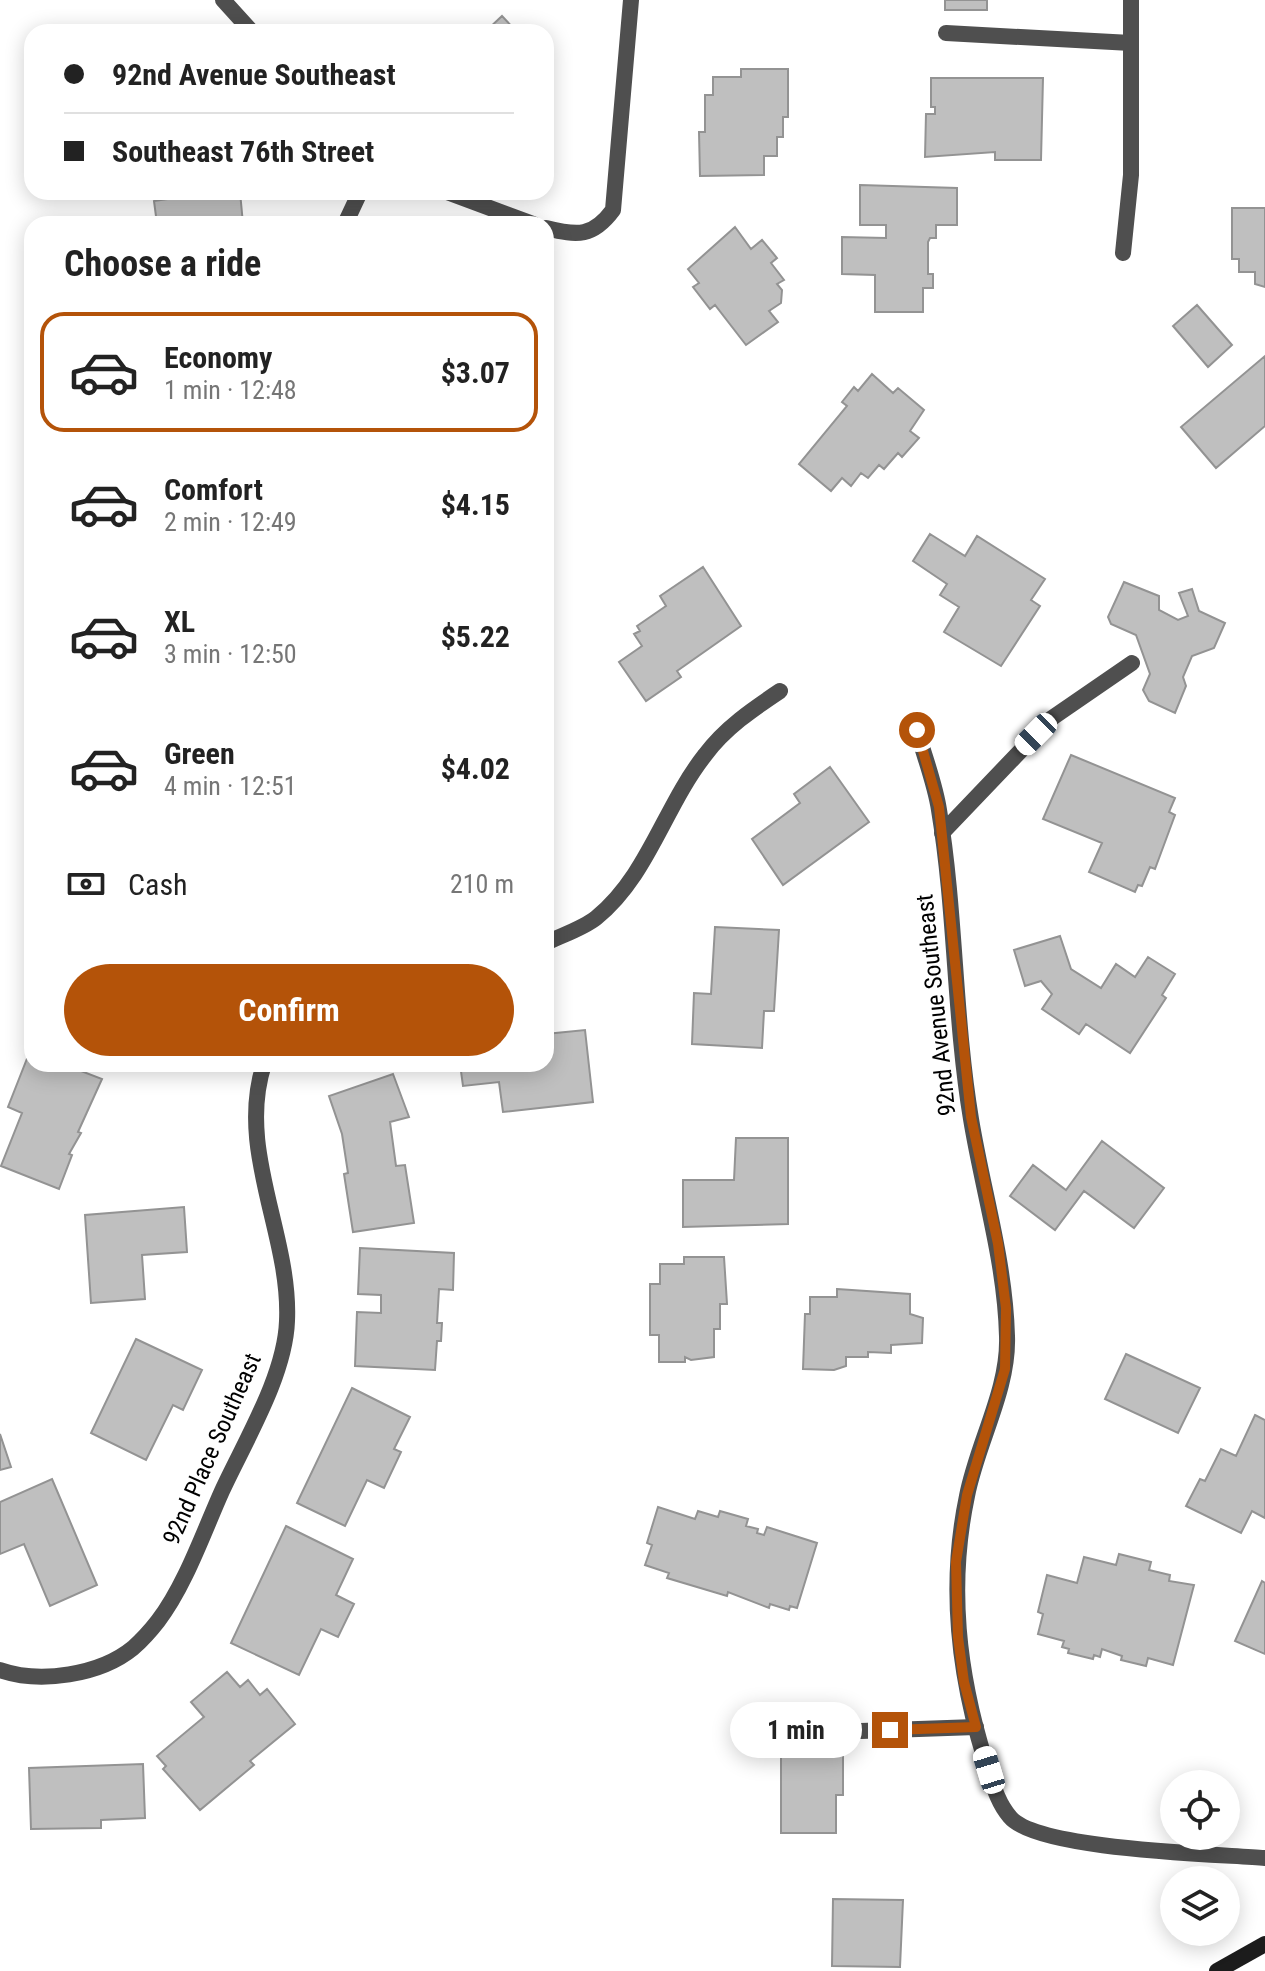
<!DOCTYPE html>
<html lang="en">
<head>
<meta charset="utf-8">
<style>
	:root { --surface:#fff; --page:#f2f2f2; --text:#222; --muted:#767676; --line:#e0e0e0; --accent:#b45309 }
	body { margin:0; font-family:"Roboto Condensed",sans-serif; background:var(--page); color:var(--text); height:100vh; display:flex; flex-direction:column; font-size:30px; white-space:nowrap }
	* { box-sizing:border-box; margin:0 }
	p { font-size:26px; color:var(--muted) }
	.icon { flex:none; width:44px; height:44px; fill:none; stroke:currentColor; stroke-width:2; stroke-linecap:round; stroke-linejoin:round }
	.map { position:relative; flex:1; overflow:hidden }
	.side { position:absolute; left:24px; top:216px; width:530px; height:856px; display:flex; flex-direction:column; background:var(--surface); border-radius:24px; box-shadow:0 4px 20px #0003 }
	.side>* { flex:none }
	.top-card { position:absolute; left:24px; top:24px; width:530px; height:176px; border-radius:24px; box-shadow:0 4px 20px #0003; display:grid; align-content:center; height:176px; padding:0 40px; background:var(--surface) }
	.buttons { position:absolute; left:1160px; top:1770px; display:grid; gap:16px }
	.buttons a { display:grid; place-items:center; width:80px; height:80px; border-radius:50%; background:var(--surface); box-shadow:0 4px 20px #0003; font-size:40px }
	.end { position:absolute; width:36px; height:36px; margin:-18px; border:10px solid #b45309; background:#fff; box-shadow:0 0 0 4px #fff }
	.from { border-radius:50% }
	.bubble { position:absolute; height:56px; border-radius:28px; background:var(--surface); box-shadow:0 4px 20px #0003; font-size:26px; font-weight:700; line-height:56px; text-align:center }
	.car { position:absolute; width:24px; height:48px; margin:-24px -12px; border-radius:10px; box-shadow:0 0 6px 2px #0007; background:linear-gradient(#fff 24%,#345 0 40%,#fff 0 76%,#345 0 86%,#fff 0) }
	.top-card b { display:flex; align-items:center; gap:28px; height:76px; font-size:30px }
	.top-card b+b { border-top:2px solid var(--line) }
	.top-card i { width:20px; height:20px; background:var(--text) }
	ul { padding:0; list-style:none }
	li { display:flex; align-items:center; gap:24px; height:120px; margin:0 16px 12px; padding:0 24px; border:4px solid transparent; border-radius:24px }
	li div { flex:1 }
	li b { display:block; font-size:30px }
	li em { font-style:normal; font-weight:700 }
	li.selected { border-color:var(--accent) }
	li>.icon { width:72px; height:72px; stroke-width:1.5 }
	h2 { padding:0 40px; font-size:36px; line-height:96px }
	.pay { display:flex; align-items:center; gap:20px; height:88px; padding:0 40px; font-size:30px }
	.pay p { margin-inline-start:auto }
	.cta { display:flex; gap:16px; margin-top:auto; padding:16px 40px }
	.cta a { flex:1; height:92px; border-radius:48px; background:var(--accent); color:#fff; font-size:32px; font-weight:700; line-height:92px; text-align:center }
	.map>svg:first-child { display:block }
</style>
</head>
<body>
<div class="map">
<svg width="1265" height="1971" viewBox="0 0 1265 1971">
	<rect width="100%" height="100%" fill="#fff"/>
	<path fill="#bfbfbf" stroke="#939393" stroke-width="2" d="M945 0H987V10H945Z
		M502 16 517 32H485Z
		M741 69H788V117H783V137H777V156H764V175L700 176 699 132H705V95H713V77H741Z
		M931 78H1043L1041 160H995V152L925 157 926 114H935V107H931Z
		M860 185 957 188V225H936V238H930L928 242V274H933V288H923V312H875V275L842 274V237L886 238V225H860Z
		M189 192H240L243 224H157L154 201 189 196Z
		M1232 208H1265V287L1255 284V272H1239V259H1232Z
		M735 227 751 249 762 240 777 258 771 263 784 280 777 284 782 290 781 303 769 311 778 322 746 345 715 305 710 309 693 287 699 283 688 269Z
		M1197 305 1232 345 1208 367 1173 326Z
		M1265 356V426L1216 468 1181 427Z
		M872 374 893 393 898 388 924 410 910 431 919 438 902 457 898 453 884 469 879 465 868 478 861 473 851 486 842 478 831 491 799 464 847 406 842 402 854 387 858 391Z
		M930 534 965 556 977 536 1045 579 1031 600 1040 606 1001 666 944 632 959 607 940 595 947 584 913 561Z
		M703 567 741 626 677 671 681 677 646 701 619 662 642 646 634 634 640 631 637 626 666 606 660 596Z
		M1124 582 1159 596V610L1178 620 1188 616 1179 593 1192 589 1199 611 1225 623 1214 648 1192 656 1183 677 1186 686 1175 713 1149 701 1143 690 1150 674 1136 635 1111 624 1108 617Z
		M1071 755 1175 798 1169 812 1175 815 1155 869 1150 867 1142 886 1138 885 1135 892 1089 872 1102 843 1043 819Z
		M830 767 869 822 783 885 752 839 800 803 794 794Z
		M715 927 779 930 774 1011H764L762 1048 692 1044 694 993 711 994Z
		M1060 936 1071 969 1101 988 1116 964 1135 977 1148 957 1175 974 1162 995 1166 998 1130 1053 1086 1024 1079 1034 1042 1009 1052 994 1041 981 1025 986 1014 950Z
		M585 1030 593 1102 503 1112 499 1082 463 1086 460 1064H546V1034Z
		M30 1051 32 1064H63L102 1079 78 1132 81 1133 69 1154 72 1155 59 1189 1 1166 22 1113 8 1107Z
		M393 1074 409 1117 390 1122 396 1166 405 1165 414 1223 353 1232 344 1174 348 1173 342 1134 329 1096Z
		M736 1138H788V1224L683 1227V1180H734Z
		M1102 1141 1164 1188 1134 1228 1084 1191 1055 1230 1010 1196 1033 1165 1066 1190Z
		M184 1207 187 1252 142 1255 145 1299 91 1303 85 1215Z
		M360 1248 454 1253 453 1290 439 1289 437 1323H442L441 1341H437L435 1370 355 1366 357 1312 381 1313V1295L358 1294Z
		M684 1257H724L727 1304H720V1329H714V1357L691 1360 685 1357V1362H659V1335H650V1284H660V1264H684Z
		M837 1289 910 1294V1314L923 1318 922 1343 891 1345V1353L868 1352V1357H846V1366L834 1370 803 1369 805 1314H810V1297H837Z
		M136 1339 202 1370 183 1410 173 1405 146 1460 91 1433Z
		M1126 1354 1200 1388 1178 1433 1105 1399Z
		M352 1388 410 1417 394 1449 401 1452 384 1488 367 1480 345 1526 297 1503Z
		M1255 1415 1265 1420V1518L1252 1511 1241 1533 1186 1506 1200 1479 1205 1481 1221 1449 1236 1456Z
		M0 1434 11 1467 0 1470Z
		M52 1479 97 1585 50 1606 24 1544 0 1554V1502Z
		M658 1507 695 1519 698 1511 718 1517 720 1511 748 1519 746 1526 758 1529 757 1533 764 1535 767 1527 817 1543 797 1608 790 1606 789 1610 770 1604 769 1608 728 1592 727 1596 667 1578 669 1573 645 1565 652 1545 647 1543Z
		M286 1526 353 1559 336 1595 354 1604 338 1637 321 1629 299 1675 231 1643Z
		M1119 1554 1151 1562 1149 1570 1170 1575 1169 1581 1194 1585 1173 1665 1148 1658 1146 1666 1121 1660 1122 1656 1102 1649 1100 1657 1094 1655 1093 1659 1068 1653 1069 1649 1062 1647 1064 1641 1038 1634 1043 1614 1038 1612 1047 1575 1077 1583 1084 1557 1116 1565Z
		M1262 1581 1265 1583V1654L1235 1641Z
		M227 1672 240 1687 248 1680 260 1695 267 1689 295 1724 250 1761 254 1765 200 1810 163 1769 166 1766 157 1756 204 1717 191 1702Z
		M786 1712H843V1795H836V1833H781V1728H786Z
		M143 1764 145 1818 101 1820V1828L31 1829 29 1768Z
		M833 1899 903 1900 900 1967 832 1966Z"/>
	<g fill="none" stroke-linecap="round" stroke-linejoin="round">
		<path stroke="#4f4f4f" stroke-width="16" d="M946 33 1131 43
			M942 833 1052 718 1132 663
			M861 1731 976 1727"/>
		<path stroke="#4f4f4f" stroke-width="16" d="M223 0 252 32
			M447 192 533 224
			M345 224 360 192
			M546 228C578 236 593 237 613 210L631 0
			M1123 253 1131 175V0
			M917 730C924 756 935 783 939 810 956 912 954 1017 971 1119 983 1192 1005 1261 1007 1336 1009 1390 977 1443 967 1496 948 1586 958 1673 985 1760 992 1780 996 1801 1010 1817 1037 1850 1217 1854 1265 1858
			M546 943C562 935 582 929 596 918 648 876 664 807 705 755 725 728 753 709 780 691
			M0 1670C40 1684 100 1675 133 1648 141 1641 151 1630 158 1621 185 1586 204 1531 222 1491 245 1441 285 1376 287 1321 291 1235 236 1150 264 1064"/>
		<path stroke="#1c1c1c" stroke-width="16" d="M1217 1971 1265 1944"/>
	</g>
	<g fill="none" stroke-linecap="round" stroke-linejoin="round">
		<path stroke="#b45309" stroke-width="10" d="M890 1730 976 1727 964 1682 958 1637 956 1562 967 1495 1005 1369 1006 1308 998 1244 971 1117 939 807 917 730"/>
	</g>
	<g text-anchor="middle" stroke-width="8" stroke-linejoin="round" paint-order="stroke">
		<g font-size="24" fill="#000" stroke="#fff">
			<text transform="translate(936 1005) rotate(-96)" y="8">92nd Avenue Southeast</text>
			<text transform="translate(212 1449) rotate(-66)" y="8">92nd Place Southeast</text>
		</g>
	</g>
</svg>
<div class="buttons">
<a><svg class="icon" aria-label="locate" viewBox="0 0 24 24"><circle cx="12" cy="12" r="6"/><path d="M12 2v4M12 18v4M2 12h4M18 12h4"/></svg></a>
<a><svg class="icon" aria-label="layers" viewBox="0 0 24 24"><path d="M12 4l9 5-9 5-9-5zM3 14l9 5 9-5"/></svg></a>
</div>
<i class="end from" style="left:917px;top:730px"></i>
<i class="end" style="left:890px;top:1730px"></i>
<div class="bubble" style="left:730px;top:1702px;width:132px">1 min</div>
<i class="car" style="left:1036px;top:734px;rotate:225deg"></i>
<i class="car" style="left:989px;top:1770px;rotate:343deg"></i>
<div class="top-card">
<b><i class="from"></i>92nd Avenue Southeast</b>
<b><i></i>Southeast 76th Street</b>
</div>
<section class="side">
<h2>Choose a ride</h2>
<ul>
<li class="selected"><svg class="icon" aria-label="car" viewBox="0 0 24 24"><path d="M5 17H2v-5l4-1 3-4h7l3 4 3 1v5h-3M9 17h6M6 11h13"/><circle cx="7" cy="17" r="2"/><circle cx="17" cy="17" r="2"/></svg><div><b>Economy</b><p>1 min · 12:48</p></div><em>$3.07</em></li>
<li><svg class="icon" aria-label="car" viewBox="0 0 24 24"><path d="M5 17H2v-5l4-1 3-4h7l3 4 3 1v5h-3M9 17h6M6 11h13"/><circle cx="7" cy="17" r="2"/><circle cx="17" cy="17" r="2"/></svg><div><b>Comfort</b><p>2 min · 12:49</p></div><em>$4.15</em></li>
<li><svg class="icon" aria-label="car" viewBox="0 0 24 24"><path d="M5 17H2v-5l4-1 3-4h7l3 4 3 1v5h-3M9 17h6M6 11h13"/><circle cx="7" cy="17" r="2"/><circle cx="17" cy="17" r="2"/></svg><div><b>XL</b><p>3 min · 12:50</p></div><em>$5.22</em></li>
<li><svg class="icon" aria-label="car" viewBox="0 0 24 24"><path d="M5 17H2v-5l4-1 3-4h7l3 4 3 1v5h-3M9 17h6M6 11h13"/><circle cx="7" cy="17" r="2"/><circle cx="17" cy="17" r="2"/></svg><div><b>Green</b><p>4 min · 12:51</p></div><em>$4.02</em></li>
</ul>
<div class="pay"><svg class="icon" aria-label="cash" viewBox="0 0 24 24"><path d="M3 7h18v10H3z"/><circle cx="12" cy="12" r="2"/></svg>Cash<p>210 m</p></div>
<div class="cta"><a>Confirm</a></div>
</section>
</div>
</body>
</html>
